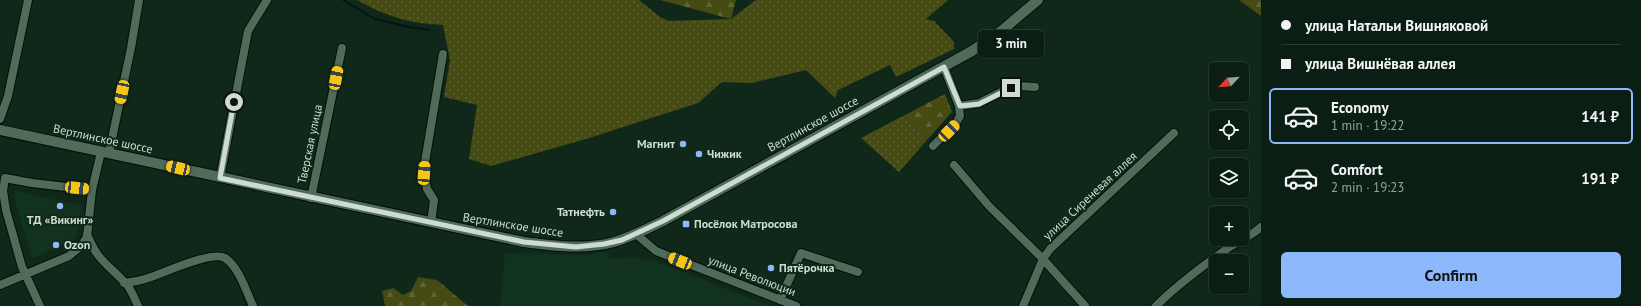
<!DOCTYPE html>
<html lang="en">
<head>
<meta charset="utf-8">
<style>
	:root { --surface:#0b1e13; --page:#192b21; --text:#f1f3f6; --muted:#9aa2a0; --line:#2b3c33; --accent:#8cb9fc }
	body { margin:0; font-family:"PT Sans",sans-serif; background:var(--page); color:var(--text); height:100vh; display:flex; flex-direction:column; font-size:15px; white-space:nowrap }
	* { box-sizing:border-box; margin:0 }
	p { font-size:13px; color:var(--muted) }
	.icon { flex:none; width:22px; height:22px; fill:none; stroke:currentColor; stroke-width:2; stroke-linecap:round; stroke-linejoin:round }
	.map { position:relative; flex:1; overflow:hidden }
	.details { display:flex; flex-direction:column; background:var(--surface); width:380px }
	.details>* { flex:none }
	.banner { display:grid; align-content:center; height:88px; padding:0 20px; background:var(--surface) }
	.needle { width:26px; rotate:244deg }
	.tools { position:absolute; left:1209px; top:62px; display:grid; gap:8px }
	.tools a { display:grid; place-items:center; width:40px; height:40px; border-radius:6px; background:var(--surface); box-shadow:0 1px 3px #0004,0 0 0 1px var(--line); font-size:20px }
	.end { position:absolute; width:18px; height:18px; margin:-9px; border:5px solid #cddcd2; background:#111; box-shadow:0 0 0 2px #111 }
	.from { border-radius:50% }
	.bubble { position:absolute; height:28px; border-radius:6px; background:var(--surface); box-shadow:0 1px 3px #0004,0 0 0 1px var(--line); font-size:13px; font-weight:800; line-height:28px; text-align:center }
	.car { position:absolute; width:12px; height:24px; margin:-12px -6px; border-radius:5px; box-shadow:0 0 3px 1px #0007; background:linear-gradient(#f5c518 24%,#345 0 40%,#f5c518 0 76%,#345 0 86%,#f5c518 0) }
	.banner b { display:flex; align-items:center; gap:14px; height:38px; font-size:15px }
	.banner b+b { border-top:1px solid var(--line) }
	.banner i { width:10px; height:10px; background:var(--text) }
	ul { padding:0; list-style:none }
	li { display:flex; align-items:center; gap:12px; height:56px; margin:0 8px 6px; padding:0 12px; border:2px solid transparent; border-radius:6px }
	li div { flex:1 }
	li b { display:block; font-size:15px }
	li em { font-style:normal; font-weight:800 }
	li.on { border-color:var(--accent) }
	li>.icon { width:36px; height:36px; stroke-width:1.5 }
	.action { display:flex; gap:8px; margin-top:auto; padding:8px 20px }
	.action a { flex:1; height:46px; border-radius:6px; background:var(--accent); color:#111; font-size:16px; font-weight:800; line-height:46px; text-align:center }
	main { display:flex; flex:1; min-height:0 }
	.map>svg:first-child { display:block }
</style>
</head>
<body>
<main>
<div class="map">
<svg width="1261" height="306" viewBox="0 0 1261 306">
	<defs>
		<pattern id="grass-dots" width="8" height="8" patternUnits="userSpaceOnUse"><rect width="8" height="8" fill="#464b14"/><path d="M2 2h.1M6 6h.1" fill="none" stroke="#606435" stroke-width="1.8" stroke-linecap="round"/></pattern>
		<pattern id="forest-firs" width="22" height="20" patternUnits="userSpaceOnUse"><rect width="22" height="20" fill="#464b14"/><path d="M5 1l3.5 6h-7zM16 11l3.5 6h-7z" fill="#606435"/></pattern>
	</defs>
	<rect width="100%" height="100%" fill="#0f2819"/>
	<path fill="#11321f" d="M14 190 82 206 76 239 32 259 15 201Z
		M607 251 610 259 635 257 648 261 649 258 770 306H500L505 253 586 255Z"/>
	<path fill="url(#grass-dots)" d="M357 0H639L660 17 669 21 731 19 756 0H948L926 19 934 21 954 42V49L896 77 890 65 838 90 835 98 806 70 752 83 722 82 698 103 589 138 491 166 469 159 477 105 444 97 450 60 443 25C409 23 387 17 357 0Z
		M903 116 926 141 899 172 861 138Z"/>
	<path fill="url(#forest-firs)" d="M660 0H736L731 19Z
		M1239 0H1261V16Z
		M945 94 952 112 926 141 903 116Z
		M418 277 437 280 468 306H385L382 291 393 288 403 295 411 291Z"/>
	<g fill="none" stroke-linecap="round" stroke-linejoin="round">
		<path stroke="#071415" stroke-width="2" d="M343 0 375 19 409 27 429 30"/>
		<g stroke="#001105" stroke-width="10">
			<path id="minor" d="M944 67 959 106
				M0 119 8 96 28 0
				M933 146 956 123 960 116 959 106 979 103 1001 92 1019 86 1035 87
				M109 153 131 48 139 0
				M954 165 989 206 1043 259 1085 306
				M220 178 248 31 267 0
				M311 198 342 48
				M431 223 434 200 427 189 424 173 425 162 443 54
				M87 234C98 263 110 265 128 286 132 292 135 299 138 306
				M636 234 656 251 666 255 796 306
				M124 283C131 282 139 281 145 279 162 274 212 250 225 258 239 267 246 291 253 306
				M0 285 69 256 81 246 87 237 92 190 101 152
				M780 300 801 253 858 272
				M40 306 22 267 6 210 3 191 5 178 32 183 92 190
				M1023 306 1043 259 1050 249 1174 133
				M1156 306C1177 285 1200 268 1224 251 1236 242 1250 237 1261 227"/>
		</g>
		<g stroke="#001105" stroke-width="12">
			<path id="secondary" d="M0 130 524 242C554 246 585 250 614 242 631 237 647 229 663 221L972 51 1000 32 1038 0"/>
		</g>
		<use href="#minor" stroke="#506b59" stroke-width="8"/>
		<use href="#secondary" stroke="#506b59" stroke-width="10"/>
	</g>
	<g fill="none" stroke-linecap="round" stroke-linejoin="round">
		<path stroke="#cddcd2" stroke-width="5" d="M234 102 220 178 524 242 576 247 604 244 622 240 663 221 944 67 960 106 979 104 1011 88"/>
	</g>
	<g fill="#8cb9fc" stroke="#0f2819" stroke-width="1.5">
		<circle cx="683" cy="144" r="4"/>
		<circle cx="699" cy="154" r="4"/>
		<circle cx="60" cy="206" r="4"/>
		<circle cx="613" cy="212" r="4"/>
		<rect x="682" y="220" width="8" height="8" rx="2"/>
		<circle cx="56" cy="245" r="4"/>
		<circle cx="771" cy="268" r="4"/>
	</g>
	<g text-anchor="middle" stroke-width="4" stroke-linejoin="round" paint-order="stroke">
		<g font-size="12" fill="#cddcd2" stroke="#0f2819">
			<text transform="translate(813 124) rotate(-29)" y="4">Вертлинское шоссе</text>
			<text transform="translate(103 139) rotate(12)" y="4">Вертлинское шоссе</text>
			<text transform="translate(310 144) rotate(-78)" y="4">Тверская улица</text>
			<text transform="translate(1090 196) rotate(-43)" y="4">улица Сиреневая аллея</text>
			<text transform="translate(513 225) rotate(9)" y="4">Вертлинское шоссе</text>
			<text transform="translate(752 276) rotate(21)" y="4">улица Революции</text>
		</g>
		<g font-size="12" font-weight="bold" fill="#cddcd2" stroke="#0f2819" text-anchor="start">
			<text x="675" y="148" text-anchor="end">Магнит</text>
			<text x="707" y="158">Чижик</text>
			<text x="605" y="216" text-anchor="end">Татнефть</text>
			<text x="60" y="224" text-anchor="middle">ТД «Викинг»</text>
			<text x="694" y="228">Посёлок Матросова</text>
			<text x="64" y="249">Ozon</text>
			<text x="779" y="272">Пятёрочка</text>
		</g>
	</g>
</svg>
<div class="tools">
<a><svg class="needle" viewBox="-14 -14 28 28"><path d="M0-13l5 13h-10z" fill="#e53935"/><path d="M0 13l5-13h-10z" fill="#9aa2a0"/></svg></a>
<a><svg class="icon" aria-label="locate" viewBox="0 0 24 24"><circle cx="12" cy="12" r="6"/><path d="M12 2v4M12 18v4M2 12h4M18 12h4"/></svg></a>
<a><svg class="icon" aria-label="layers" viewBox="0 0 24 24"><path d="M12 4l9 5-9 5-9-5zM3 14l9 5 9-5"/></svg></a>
<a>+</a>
<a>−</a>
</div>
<i class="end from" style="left:234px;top:102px"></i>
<i class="end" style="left:1011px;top:88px"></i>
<div class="bubble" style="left:978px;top:30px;width:66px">3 min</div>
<i class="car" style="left:336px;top:78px;rotate:11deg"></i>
<i class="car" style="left:122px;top:92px;rotate:192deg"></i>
<i class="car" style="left:949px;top:131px;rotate:45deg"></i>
<i class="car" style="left:178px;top:168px;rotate:283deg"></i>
<i class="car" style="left:424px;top:173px;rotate:4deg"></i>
<i class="car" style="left:77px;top:188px;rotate:96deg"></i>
<i class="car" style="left:680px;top:261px;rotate:292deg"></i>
</div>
<section class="details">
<div class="banner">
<b><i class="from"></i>улица Натальи Вишняковой</b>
<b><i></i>улица Вишнёвая аллея</b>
</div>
<ul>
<li class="on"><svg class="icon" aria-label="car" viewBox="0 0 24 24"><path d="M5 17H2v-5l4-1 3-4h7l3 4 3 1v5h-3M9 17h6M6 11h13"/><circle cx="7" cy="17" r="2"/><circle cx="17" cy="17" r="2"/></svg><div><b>Economy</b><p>1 min · 19:22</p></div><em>141 ₽</em></li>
<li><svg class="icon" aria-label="car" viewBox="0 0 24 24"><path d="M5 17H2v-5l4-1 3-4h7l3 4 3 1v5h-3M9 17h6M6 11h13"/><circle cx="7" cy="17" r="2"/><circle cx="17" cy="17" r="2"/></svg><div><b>Comfort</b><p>2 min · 19:23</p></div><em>191 ₽</em></li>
</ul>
<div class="action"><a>Confirm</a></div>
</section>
</main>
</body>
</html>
